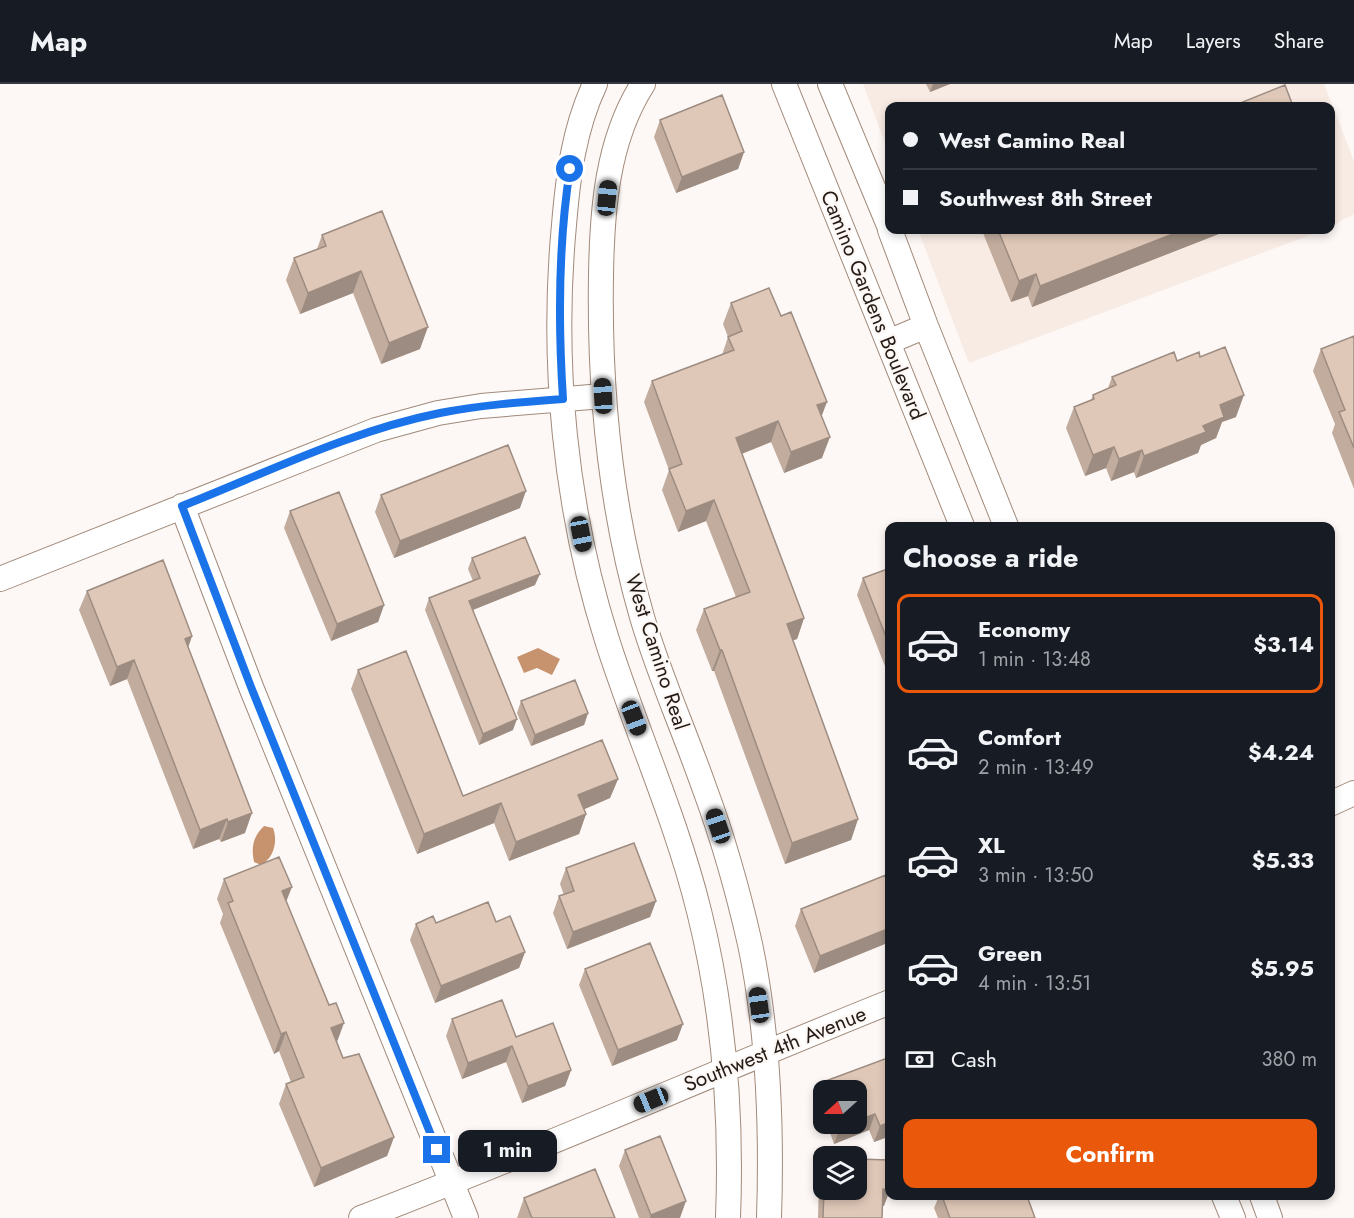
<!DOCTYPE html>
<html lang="en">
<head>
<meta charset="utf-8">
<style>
	:root { --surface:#171b24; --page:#242831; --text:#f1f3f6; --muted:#9ea1a6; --line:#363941; --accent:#ea580c }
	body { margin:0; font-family:Jost,sans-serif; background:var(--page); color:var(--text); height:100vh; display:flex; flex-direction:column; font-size:22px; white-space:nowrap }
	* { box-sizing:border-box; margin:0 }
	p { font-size:20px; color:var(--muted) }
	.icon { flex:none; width:33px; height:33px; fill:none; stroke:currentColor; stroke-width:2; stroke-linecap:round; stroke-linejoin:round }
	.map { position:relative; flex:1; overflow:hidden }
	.sheet { position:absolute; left:885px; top:438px; width:450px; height:678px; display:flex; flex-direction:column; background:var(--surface); border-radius:12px; box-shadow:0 3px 9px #0003 }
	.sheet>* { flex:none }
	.hud { position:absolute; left:885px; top:18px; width:450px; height:132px; border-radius:12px; box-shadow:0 3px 9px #0003; display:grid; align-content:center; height:132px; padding:0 18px; background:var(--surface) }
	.needle { width:39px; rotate:249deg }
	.fabs { position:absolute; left:813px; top:996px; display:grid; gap:12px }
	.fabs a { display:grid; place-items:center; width:54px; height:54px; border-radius:12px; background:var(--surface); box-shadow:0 3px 9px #0003; font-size:30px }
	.end { position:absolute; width:27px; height:27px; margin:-14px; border:8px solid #1a73e8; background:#fff; box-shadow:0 0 0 3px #fff }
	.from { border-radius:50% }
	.bubble { position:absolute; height:42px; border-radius:12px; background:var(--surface); box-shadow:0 3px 9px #0003; font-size:20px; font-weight:700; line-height:42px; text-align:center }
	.car { position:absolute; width:18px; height:36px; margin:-18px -9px; border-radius:8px; box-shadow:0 0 4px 2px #0007; background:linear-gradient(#222 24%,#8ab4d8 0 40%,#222 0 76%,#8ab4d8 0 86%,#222 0) }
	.hud b { display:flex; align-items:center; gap:21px; height:57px; font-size:22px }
	.hud b+b { border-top:2px solid var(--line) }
	.hud i { width:15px; height:15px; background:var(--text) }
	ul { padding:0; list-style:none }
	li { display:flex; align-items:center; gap:18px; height:99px; margin:0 12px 9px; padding:0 6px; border:3px solid transparent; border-radius:12px }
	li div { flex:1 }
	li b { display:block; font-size:22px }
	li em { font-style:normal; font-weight:700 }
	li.current { border-color:var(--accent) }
	li>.icon { width:54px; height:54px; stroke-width:1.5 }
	h2 { padding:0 18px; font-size:27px; line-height:72px }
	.pay { display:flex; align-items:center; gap:15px; height:66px; padding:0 18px; font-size:22px }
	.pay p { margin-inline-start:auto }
	.primary-button { display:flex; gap:12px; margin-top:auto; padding:12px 18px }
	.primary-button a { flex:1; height:69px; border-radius:12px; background:var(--accent); color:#fff; font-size:24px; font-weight:700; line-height:69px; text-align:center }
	header { display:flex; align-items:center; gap:36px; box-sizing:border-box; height:84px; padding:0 30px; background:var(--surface); border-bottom:2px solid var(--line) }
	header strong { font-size:28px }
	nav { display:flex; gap:33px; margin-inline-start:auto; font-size:21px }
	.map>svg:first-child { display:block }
</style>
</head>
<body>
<header>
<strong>Map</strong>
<nav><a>Map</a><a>Layers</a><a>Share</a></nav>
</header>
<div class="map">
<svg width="1354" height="1134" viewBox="0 0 1354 1134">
	<rect width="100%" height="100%" fill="#fdf8f5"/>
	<path fill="#f8ebe3" d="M863 0H1324L1354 77V130L1331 142 1330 22H890L889 70Z
		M918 146H1323L969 279Z"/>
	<path fill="#c7936e" d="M538 564 560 575 552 591 537 584 524 589 517 573Z
		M264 742 273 744C278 757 274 774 261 781L254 778C251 764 253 752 264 742Z"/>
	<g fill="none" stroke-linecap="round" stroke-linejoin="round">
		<g stroke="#a18a7b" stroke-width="26">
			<path id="minor" d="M595 0C574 45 568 92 564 141 551 279 565 424 607 556 636 647 676 734 699 827 724 927 732 1031 728 1134
				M643 0C607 56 602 126 601 191 599 306 610 422 642 533 659 591 684 646 704 703 723 754 738 807 750 860 769 950 772 1043 769 1134
				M784 0 962 442
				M830 0 890 144
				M890 146 926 242 1006 442
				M888 258 926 242
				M182 422 251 603 466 1134
				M0 495 376 346 438 329 481 322 603 312
				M1330 720 1354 709
				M1224 1112 1233 1134
				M1262 1112 1270 1134
				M361 1134C539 1066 713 989 890 918"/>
		</g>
		<use href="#minor" stroke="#fff" stroke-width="24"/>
	</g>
	<path fill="#c1ac9e" d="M926 0H950L930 8Z
		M660 36 744 68 738 85 676 109 654 53Z
		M382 127 420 265 381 280 353 209 300 230 286 196 294 174 317 165 322 151Z
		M985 146H1229L1032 223 1028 212 1011 218 983 149Z
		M731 219 822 332V374L784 389 771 358 742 370 804 534 797 555 793 556 858 735 851 756 785 780 714 587H712L696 546 704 525 736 513 706 437 678 448 662 406 669 386 644 318 652 297 722 271 728 253 723 240Z
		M1354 252V405L1332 349 1335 340 1313 287 1321 265Z
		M1200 273 1236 333 1222 338 1216 354 1201 361 1198 369 1136 394 1134 388 1111 397 1106 384 1085 392 1066 344 1074 323 1091 316 1093 311 1108 304 1112 293 1177 277Z
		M381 411 520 424 394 474 375 428Z
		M290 427 384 521 378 538 331 557 284 444Z
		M472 474 535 501 473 526 513 646 479 661 425 526 429 514 473 497 468 485Z
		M890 484V595L857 511 863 494Z
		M87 507 192 552 188 564 245 749 221 758 219 755 193 765 127 595 110 602 79 526Z
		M358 586 463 712 618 695 610 714 584 725 586 730 579 750 509 777 494 739 417 770 351 605Z
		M521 617 588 629 584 641 531 662 517 629Z
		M566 784 656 817 650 833 567 865 553 829 559 812 564 811 560 800Z
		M886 791 814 889 795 842 801 825Z
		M224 795 286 817 343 974 394 1053 387 1072 314 1103 279 1020 286 1000 291 998 279 967 274 970 220 839 223 830 217 815Z
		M496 838 525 868 519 884 435 919 410 856 416 840Z
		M585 885 677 956 612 982 579 901Z
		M452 935 516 953 571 986 565 1002 522 1019 506 978 462 995 446 952Z
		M890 973V1052L874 1058 869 1046 834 1060 827 1040H856V1006H824V1031L817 1015 823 998Z
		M625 1066 680 1134H639L619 1082Z
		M824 1079V1106H856L884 1122H883L882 1134H818L819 1091Z
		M939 1112H1027L1035 1134H938L934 1124Z
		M524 1114 615 1134H517Z"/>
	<path fill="#9d8c81" d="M933 0H950L930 8Z
		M744 68 738 85 676 109 682 93Z
		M1183 146H1229L1032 223 1040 202Z
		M361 187 353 209 300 230 308 209Z
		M1036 190 1028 212 1011 218 1019 197Z
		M428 243 420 265 381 280 389 259Z
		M1244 311 1236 333 1222 338 1216 354 1201 361 1198 369 1136 394 1144 372 1203 342 1220 321Z
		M827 318 819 339 817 321Z
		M778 337 771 358 728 375 736 354Z
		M830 353 822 374 784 389 791 368Z
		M1114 363 1106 384 1085 392 1093 371Z
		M1142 366 1134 388 1111 397 1119 375Z
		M526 407 520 424 394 474 400 457Z
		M714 416 706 437 678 448 686 427Z
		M540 490 535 501 465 529 469 517Z
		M384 521 378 538 331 557 337 540Z
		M804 534 797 555 779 561 787 540Z
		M192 552 185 572V555Z
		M720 566H722L714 587H712Z
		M134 576 127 595 110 602 117 583Z
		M588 629 584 641 531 662 535 651Z
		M517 635 513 646 479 661 483 650Z
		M618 695 610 714 571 731 578 711Z
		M501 719 494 739 417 770 424 750Z
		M252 729 245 749 221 758 228 738Z
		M586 730 579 750 509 777 516 758Z
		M227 735 219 755 193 765 200 746Z
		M858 735 851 756 785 780 792 759Z
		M292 803 284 823 282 807Z
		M656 817 650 833 567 865 573 848Z
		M890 844V858L814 889 820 872Z
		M525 868 519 884 435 919 441 902Z
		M344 939 337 958 331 944Z
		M683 940 677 956 612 982 618 966Z
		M286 948 279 967 274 970 281 950Z
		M512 962 506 978 462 995 468 979Z
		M571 986 565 1002 522 1019 528 1002Z
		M875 1030 869 1046 834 1060 840 1043 850 1040H856V1037Z
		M890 1038V1052L874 1058 880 1042Z
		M394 1053 387 1072 314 1103 321 1084Z
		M883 1105 890 1106 884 1122H877Z
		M686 1117 680 1134H650L651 1131Z"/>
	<path fill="#e0c8b8" stroke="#9d8c81" stroke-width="1.5" d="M1285 1 1293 22H1222L1232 19 1233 22Z
		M722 11 744 68 682 93 660 36Z
		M382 127 428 243 389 259 361 187 308 209 294 174 326 162 322 151Z
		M998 146H1183L1040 202 1036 190 1019 197Z
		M769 204 781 232 791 228 827 318 817 321 830 353 791 368 778 337 736 354 804 534 787 540 858 735 792 759 722 566H720L704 525 750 508 714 416 686 427 669 385 682 380 652 297 734 266 728 253 742 247 731 219Z
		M1354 252V364L1339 328 1345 326 1321 265Z
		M1225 263 1244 311 1220 321 1224 333 1203 342 1206 348 1144 372 1142 366 1119 375 1114 363 1093 371 1074 323 1094 315 1093 311 1116 301 1112 293 1174 268 1177 277 1199 268 1200 273Z
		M508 361 526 407 400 457 381 411Z
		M339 408 384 521 337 540 290 427Z
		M525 453 540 490 469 517 517 635 483 650 429 514 480 494 472 474Z
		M163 476 192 552 185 555 252 729 228 738 227 735 200 746 134 576 117 583 87 507Z
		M890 484V563L863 494Z
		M406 567 463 712 602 656 618 695 578 711 586 730 516 758 501 719 424 750 358 586Z
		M575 596 588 629 535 651 521 617Z
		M634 759 656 817 573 848 559 812 574 807 566 784Z
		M279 773 292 803 282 807 329 921 336 919 344 939 331 944 343 974 359 970 394 1053 321 1084 286 1000 304 993 286 948 281 950 228 819 233 817 224 795Z
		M886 791 890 800V844L820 872 801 825Z
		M488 818 496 838 510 832 525 868 441 902 416 840 433 832 436 839Z
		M650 859 683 940 618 966 585 885Z
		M502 916 516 953 553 939 571 986 528 1002 512 962 468 979 452 935Z
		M890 973V1038L880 1042 875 1030 856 1037V1006H826L823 998Z
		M839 1040H850L840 1043Z
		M660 1052 686 1117 651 1131 625 1066Z
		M856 1075 890 1076V1106L883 1105 882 1134H823L824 1106H856Z
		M595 1085 615 1134H532L524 1114Z
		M942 1112H1027L1035 1134H950Z"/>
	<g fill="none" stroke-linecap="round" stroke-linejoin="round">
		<path stroke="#1a73e8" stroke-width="8" d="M437 1066 251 603 182 422C266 389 350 347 440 329 481 321 522 318 563 315 558 238 558 161 570 85"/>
	</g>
	<g text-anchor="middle" stroke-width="4.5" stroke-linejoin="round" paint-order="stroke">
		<g font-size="21" fill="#241b15" stroke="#fdf8f5">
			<text transform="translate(873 221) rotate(68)" y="7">Camino Gardens Boulevard</text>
			<text transform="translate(657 568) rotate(72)" y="7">West Camino Real</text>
			<text transform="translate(775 965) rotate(-22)" y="7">Southwest 4th Avenue</text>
		</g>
	</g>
</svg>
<div class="fabs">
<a><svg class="needle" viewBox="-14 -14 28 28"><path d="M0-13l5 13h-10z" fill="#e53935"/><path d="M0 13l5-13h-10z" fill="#9ea1a6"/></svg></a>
<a><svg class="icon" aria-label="layers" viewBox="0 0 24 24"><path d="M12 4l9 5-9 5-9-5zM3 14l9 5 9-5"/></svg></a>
</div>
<i class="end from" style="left:570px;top:85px"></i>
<i class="end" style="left:437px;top:1066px"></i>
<div class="bubble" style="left:458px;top:1046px;width:99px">1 min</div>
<i class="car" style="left:607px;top:114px;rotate:6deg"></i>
<i class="car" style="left:603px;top:312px;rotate:357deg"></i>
<i class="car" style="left:581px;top:450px;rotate:169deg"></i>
<i class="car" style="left:634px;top:634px;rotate:159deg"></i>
<i class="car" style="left:718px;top:742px;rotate:341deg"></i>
<i class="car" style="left:759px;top:921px;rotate:352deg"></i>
<i class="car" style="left:651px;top:1016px;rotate:248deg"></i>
<div class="hud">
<b><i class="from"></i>West Camino Real</b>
<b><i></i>Southwest 8th Street</b>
</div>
<section class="sheet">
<h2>Choose a ride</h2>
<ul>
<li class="current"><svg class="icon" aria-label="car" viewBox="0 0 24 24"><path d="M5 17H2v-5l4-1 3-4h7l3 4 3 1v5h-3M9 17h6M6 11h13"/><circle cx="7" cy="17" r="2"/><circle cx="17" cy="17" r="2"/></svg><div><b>Economy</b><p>1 min · 13:48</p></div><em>$3.14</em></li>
<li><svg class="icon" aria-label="car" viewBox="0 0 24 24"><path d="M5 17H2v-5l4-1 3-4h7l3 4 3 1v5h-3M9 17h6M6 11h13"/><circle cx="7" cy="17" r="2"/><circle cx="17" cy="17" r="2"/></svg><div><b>Comfort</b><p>2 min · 13:49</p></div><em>$4.24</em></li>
<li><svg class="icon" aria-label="car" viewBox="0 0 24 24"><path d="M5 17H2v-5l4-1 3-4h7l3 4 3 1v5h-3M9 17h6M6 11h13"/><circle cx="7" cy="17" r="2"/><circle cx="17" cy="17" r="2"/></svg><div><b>XL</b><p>3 min · 13:50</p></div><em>$5.33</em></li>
<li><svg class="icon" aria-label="car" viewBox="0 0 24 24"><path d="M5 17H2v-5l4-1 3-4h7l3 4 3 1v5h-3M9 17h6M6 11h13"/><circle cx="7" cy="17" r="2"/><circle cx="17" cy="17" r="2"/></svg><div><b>Green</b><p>4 min · 13:51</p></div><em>$5.95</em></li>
</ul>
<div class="pay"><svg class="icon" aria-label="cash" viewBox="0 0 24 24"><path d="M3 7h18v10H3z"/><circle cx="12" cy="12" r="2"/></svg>Cash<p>380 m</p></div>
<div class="primary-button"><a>Confirm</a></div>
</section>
</div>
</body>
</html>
